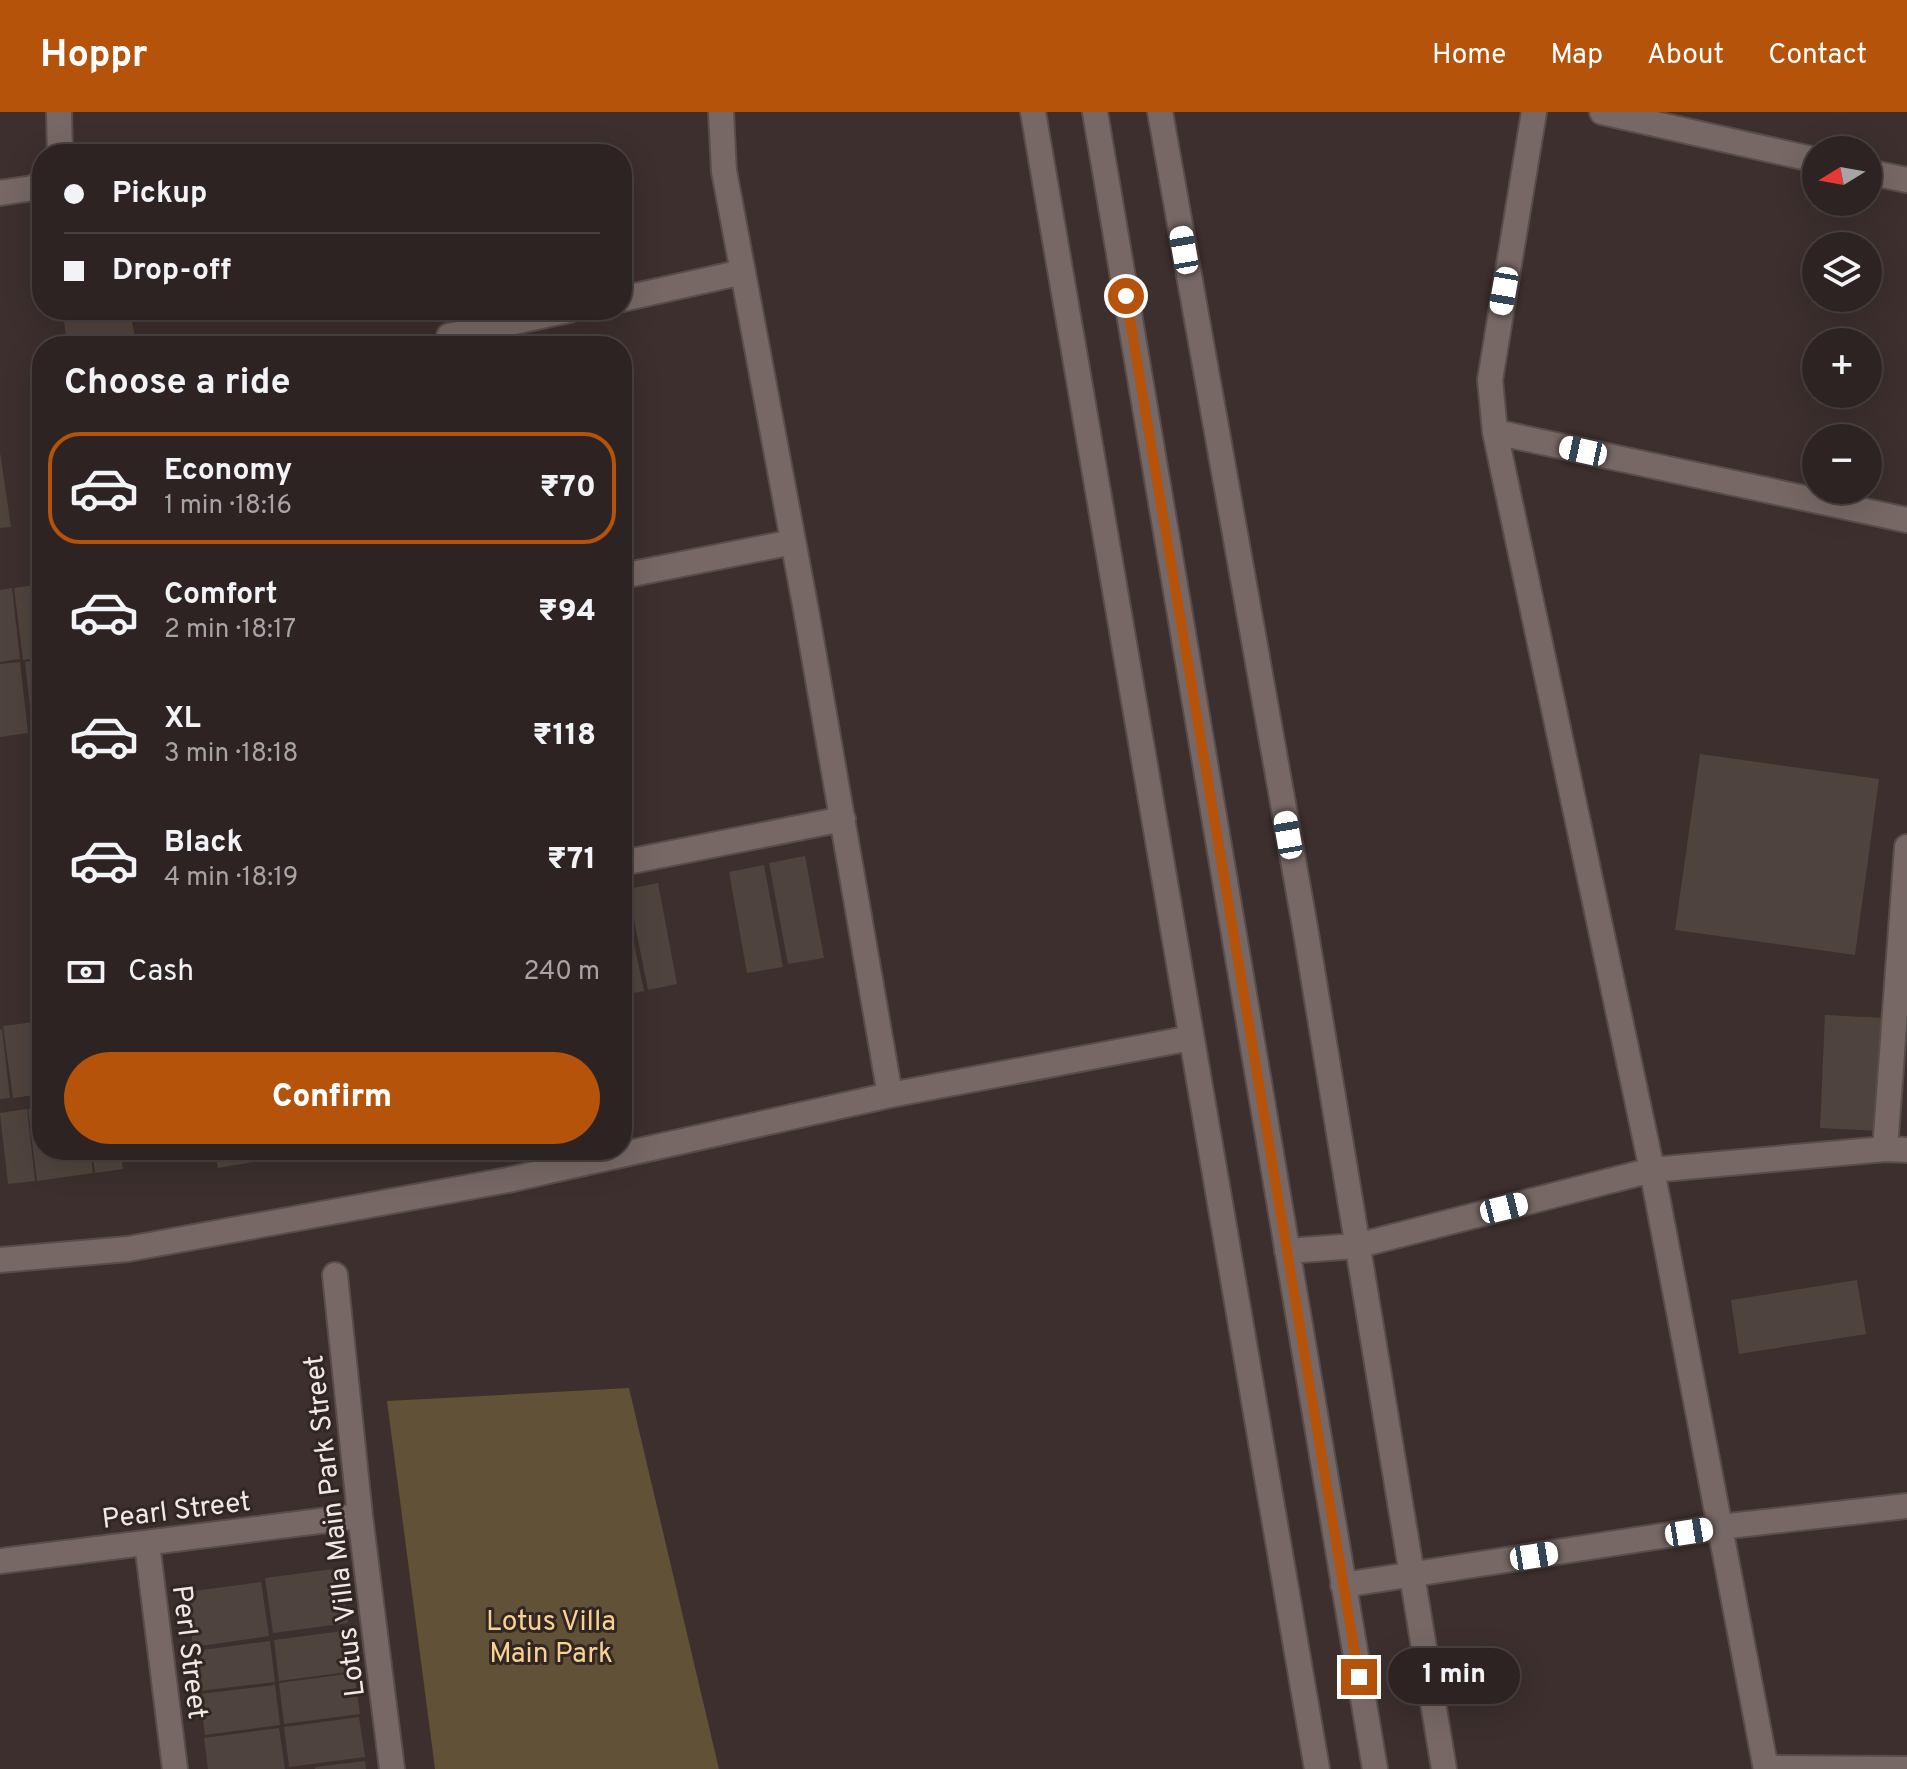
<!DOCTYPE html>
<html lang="en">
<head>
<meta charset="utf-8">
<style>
	:root { --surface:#2d2322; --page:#352b2a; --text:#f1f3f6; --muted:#a7a4a5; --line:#484040; --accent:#b45309 }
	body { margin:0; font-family:Overpass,sans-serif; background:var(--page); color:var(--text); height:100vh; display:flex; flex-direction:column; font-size:30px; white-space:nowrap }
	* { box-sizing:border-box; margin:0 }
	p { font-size:26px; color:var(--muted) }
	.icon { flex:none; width:44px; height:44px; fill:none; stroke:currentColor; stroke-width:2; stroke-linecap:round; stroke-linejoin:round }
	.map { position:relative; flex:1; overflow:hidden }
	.panel { position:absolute; left:32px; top:224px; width:600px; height:824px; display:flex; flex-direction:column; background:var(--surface); border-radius:32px; box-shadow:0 8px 32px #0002,0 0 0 2px var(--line) }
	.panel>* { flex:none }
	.hud { position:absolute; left:32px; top:32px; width:600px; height:176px; border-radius:32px; box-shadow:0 8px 32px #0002,0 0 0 2px var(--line); display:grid; align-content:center; height:176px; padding:0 32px; background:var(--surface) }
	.needle { width:52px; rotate:259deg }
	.buttons { position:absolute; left:1802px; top:24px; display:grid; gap:16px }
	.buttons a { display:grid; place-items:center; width:80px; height:80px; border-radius:50%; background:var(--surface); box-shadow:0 8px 32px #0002,0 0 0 2px var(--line); font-size:40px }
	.end { position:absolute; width:36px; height:36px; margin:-18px; border:10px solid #b45309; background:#fff; box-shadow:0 0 0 4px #fff }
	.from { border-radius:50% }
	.bubble { position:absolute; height:56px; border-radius:28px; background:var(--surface); box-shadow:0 8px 32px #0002,0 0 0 2px var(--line); font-size:26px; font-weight:800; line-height:56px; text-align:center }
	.car { position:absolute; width:24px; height:48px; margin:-24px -12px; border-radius:10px; box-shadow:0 0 6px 2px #0007; background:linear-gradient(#fff 24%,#345 0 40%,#fff 0 76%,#345 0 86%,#fff 0) }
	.hud b { display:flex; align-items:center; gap:28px; height:76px; font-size:30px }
	.hud b+b { border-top:2px solid var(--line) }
	.hud i { width:20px; height:20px; background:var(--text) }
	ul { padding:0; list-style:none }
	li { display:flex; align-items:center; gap:24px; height:112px; margin:0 16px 12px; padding:0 16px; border:4px solid transparent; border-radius:32px }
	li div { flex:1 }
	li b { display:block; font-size:30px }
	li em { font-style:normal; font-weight:800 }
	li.on { border-color:var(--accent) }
	li>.icon { width:72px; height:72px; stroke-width:1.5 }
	h2 { padding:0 32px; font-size:36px; line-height:96px }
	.pay { display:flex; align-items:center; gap:20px; height:88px; padding:0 32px; font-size:30px }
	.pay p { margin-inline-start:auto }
	.button { display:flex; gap:16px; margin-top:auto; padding:16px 32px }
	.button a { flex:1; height:92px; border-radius:48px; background:var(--accent); color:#fff; font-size:32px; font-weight:800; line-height:92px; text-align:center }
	header { display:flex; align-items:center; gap:48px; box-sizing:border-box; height:112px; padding:0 40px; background:var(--accent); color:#fff }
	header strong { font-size:38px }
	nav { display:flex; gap:44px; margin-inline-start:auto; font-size:28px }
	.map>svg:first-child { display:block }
</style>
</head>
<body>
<header>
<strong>Hoppr</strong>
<nav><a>Home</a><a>Map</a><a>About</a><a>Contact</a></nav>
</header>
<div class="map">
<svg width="1907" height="1657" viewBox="0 0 1907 1657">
	<rect width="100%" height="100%" fill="#3c2f2d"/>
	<path fill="#605137" d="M629 1276 719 1657H435L387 1289Z"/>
	<path fill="#4f443d" d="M62 198H116V200L64 208Z
		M130 199 135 226 68 234 64 210Z
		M0 340 11 415 0 416Z
		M42 472V545L23 548 14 476Z
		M12 476 20 547 0 550V478Z
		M42 547V620L33 621 25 550Z
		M20 550 28 621 0 625V552Z
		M1700 642 1879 667 1855 843 1675 818Z
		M805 744 824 846 788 852 769 751Z
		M764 753 783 855 747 861 729 760Z
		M658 771 677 872 648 878 628 777Z
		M622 775 644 879 622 883Z
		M1825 903 1885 906 1880 1019 1820 1016Z
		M42 909V982L13 986 3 914Z
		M2 917 10 986 0 987V918Z
		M42 996V1038H90L93 1061 37 1069 28 997Z
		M27 997 35 1069 8 1072 0 1001Z
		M92 1038H120L123 1057 95 1061Z
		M215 1038H282L283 1045 218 1056Z
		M1857 1168 1866 1222 1739 1242 1731 1188Z
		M341 1456 348 1511 273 1521 265 1466Z
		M261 1470 269 1524 193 1535 186 1480Z
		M350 1518 355 1559 279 1569 274 1528Z
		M270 1529 275 1570 200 1579 195 1539Z
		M354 1561 360 1602 284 1612 279 1571Z
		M275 1573 280 1613 205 1623 200 1582Z
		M359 1605 365 1645 289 1655 284 1615Z
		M279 1616 285 1657H208L204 1626Z
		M365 1649 366 1657H315V1655Z"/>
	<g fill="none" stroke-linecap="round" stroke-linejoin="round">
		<g stroke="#584d4b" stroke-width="28">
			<path id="minor" d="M59 0 60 42
				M721 0 724 59 806 498 890 983
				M1033 0 1317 1657
				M1095 0 1375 1657
				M1160 0 1305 815 1444 1657
				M1534 0 1490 268 1495 320 1652 1058 1766 1657
				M1602 0 1816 48
				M1868 60 1907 68
				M0 81 33 76 42 70
				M622 187 743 160
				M449 224 569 198
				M1495 320 1907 408
				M622 464 793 430
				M622 751 843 707
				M1885 1037 1907 735
				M1287 1139 1356 1134 1652 1058 1885 1037 1907 1038
				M0 1148 128 1137 508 1068 890 983 1191 926
				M335 1163 360 1404 392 1657
				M147 1431 175 1657
				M0 1449 360 1404
				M1343 1473 1720 1415 1907 1394
				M1766 1656 1907 1657"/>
		</g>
		<use href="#minor" stroke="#776865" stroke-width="24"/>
	</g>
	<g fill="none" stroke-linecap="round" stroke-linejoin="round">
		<path stroke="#b45309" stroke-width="10" d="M1126 184 1359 1565"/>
	</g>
	<g text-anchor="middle" stroke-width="6" stroke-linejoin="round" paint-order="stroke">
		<g font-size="28" fill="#f0e8e6" stroke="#322623">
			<text transform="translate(176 1397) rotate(-7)" y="10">Pearl Street</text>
			<text transform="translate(333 1414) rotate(-97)" y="10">Lotus Villa Main Park Street</text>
			<text transform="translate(191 1540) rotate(83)" y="10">Perl Street</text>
		</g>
		<g font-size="28" fill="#f7d292" stroke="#322623">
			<text x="551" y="1518">Lotus Villa<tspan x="551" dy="32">Main Park</tspan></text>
		</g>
	</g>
</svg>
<div class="buttons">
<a><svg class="needle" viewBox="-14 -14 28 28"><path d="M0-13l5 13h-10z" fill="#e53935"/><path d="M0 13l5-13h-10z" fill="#a7a4a5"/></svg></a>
<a><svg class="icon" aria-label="layers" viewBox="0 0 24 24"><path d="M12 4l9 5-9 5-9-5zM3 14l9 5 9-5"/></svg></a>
<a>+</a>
<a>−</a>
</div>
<i class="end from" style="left:1126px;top:184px"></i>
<i class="end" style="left:1359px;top:1565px"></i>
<div class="bubble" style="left:1388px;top:1536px;width:132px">1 min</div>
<i class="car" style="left:1184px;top:138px;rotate:350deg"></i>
<i class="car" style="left:1504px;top:179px;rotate:190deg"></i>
<i class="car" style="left:1583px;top:339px;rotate:282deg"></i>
<i class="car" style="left:1288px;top:723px;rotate:350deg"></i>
<i class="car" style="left:1504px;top:1096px;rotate:76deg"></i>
<i class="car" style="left:1689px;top:1420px;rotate:81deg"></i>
<i class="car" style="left:1534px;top:1444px;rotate:81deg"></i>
<div class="hud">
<b><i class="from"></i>Pickup</b>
<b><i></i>Drop-off</b>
</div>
<section class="panel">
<h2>Choose a ride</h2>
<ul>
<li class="on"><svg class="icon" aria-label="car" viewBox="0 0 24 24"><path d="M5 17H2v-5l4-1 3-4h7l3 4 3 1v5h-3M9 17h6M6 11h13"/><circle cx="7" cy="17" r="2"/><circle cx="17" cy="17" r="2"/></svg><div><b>Economy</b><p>1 min · 18:16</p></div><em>₹70</em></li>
<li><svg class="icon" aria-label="car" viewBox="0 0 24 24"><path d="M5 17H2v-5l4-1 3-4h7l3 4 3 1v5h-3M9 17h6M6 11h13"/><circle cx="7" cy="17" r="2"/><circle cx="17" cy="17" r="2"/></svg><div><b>Comfort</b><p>2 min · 18:17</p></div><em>₹94</em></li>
<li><svg class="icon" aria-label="car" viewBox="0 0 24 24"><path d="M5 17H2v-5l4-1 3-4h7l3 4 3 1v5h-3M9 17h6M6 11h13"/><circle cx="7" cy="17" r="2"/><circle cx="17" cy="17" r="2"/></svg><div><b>XL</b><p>3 min · 18:18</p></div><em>₹118</em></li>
<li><svg class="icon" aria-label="car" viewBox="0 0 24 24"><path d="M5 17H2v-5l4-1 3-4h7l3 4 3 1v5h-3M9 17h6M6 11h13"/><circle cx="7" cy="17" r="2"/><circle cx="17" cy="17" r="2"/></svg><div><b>Black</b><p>4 min · 18:19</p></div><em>₹71</em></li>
</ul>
<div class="pay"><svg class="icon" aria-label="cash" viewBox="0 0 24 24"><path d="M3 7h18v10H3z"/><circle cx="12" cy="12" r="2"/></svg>Cash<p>240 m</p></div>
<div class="button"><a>Confirm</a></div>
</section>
</div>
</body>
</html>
